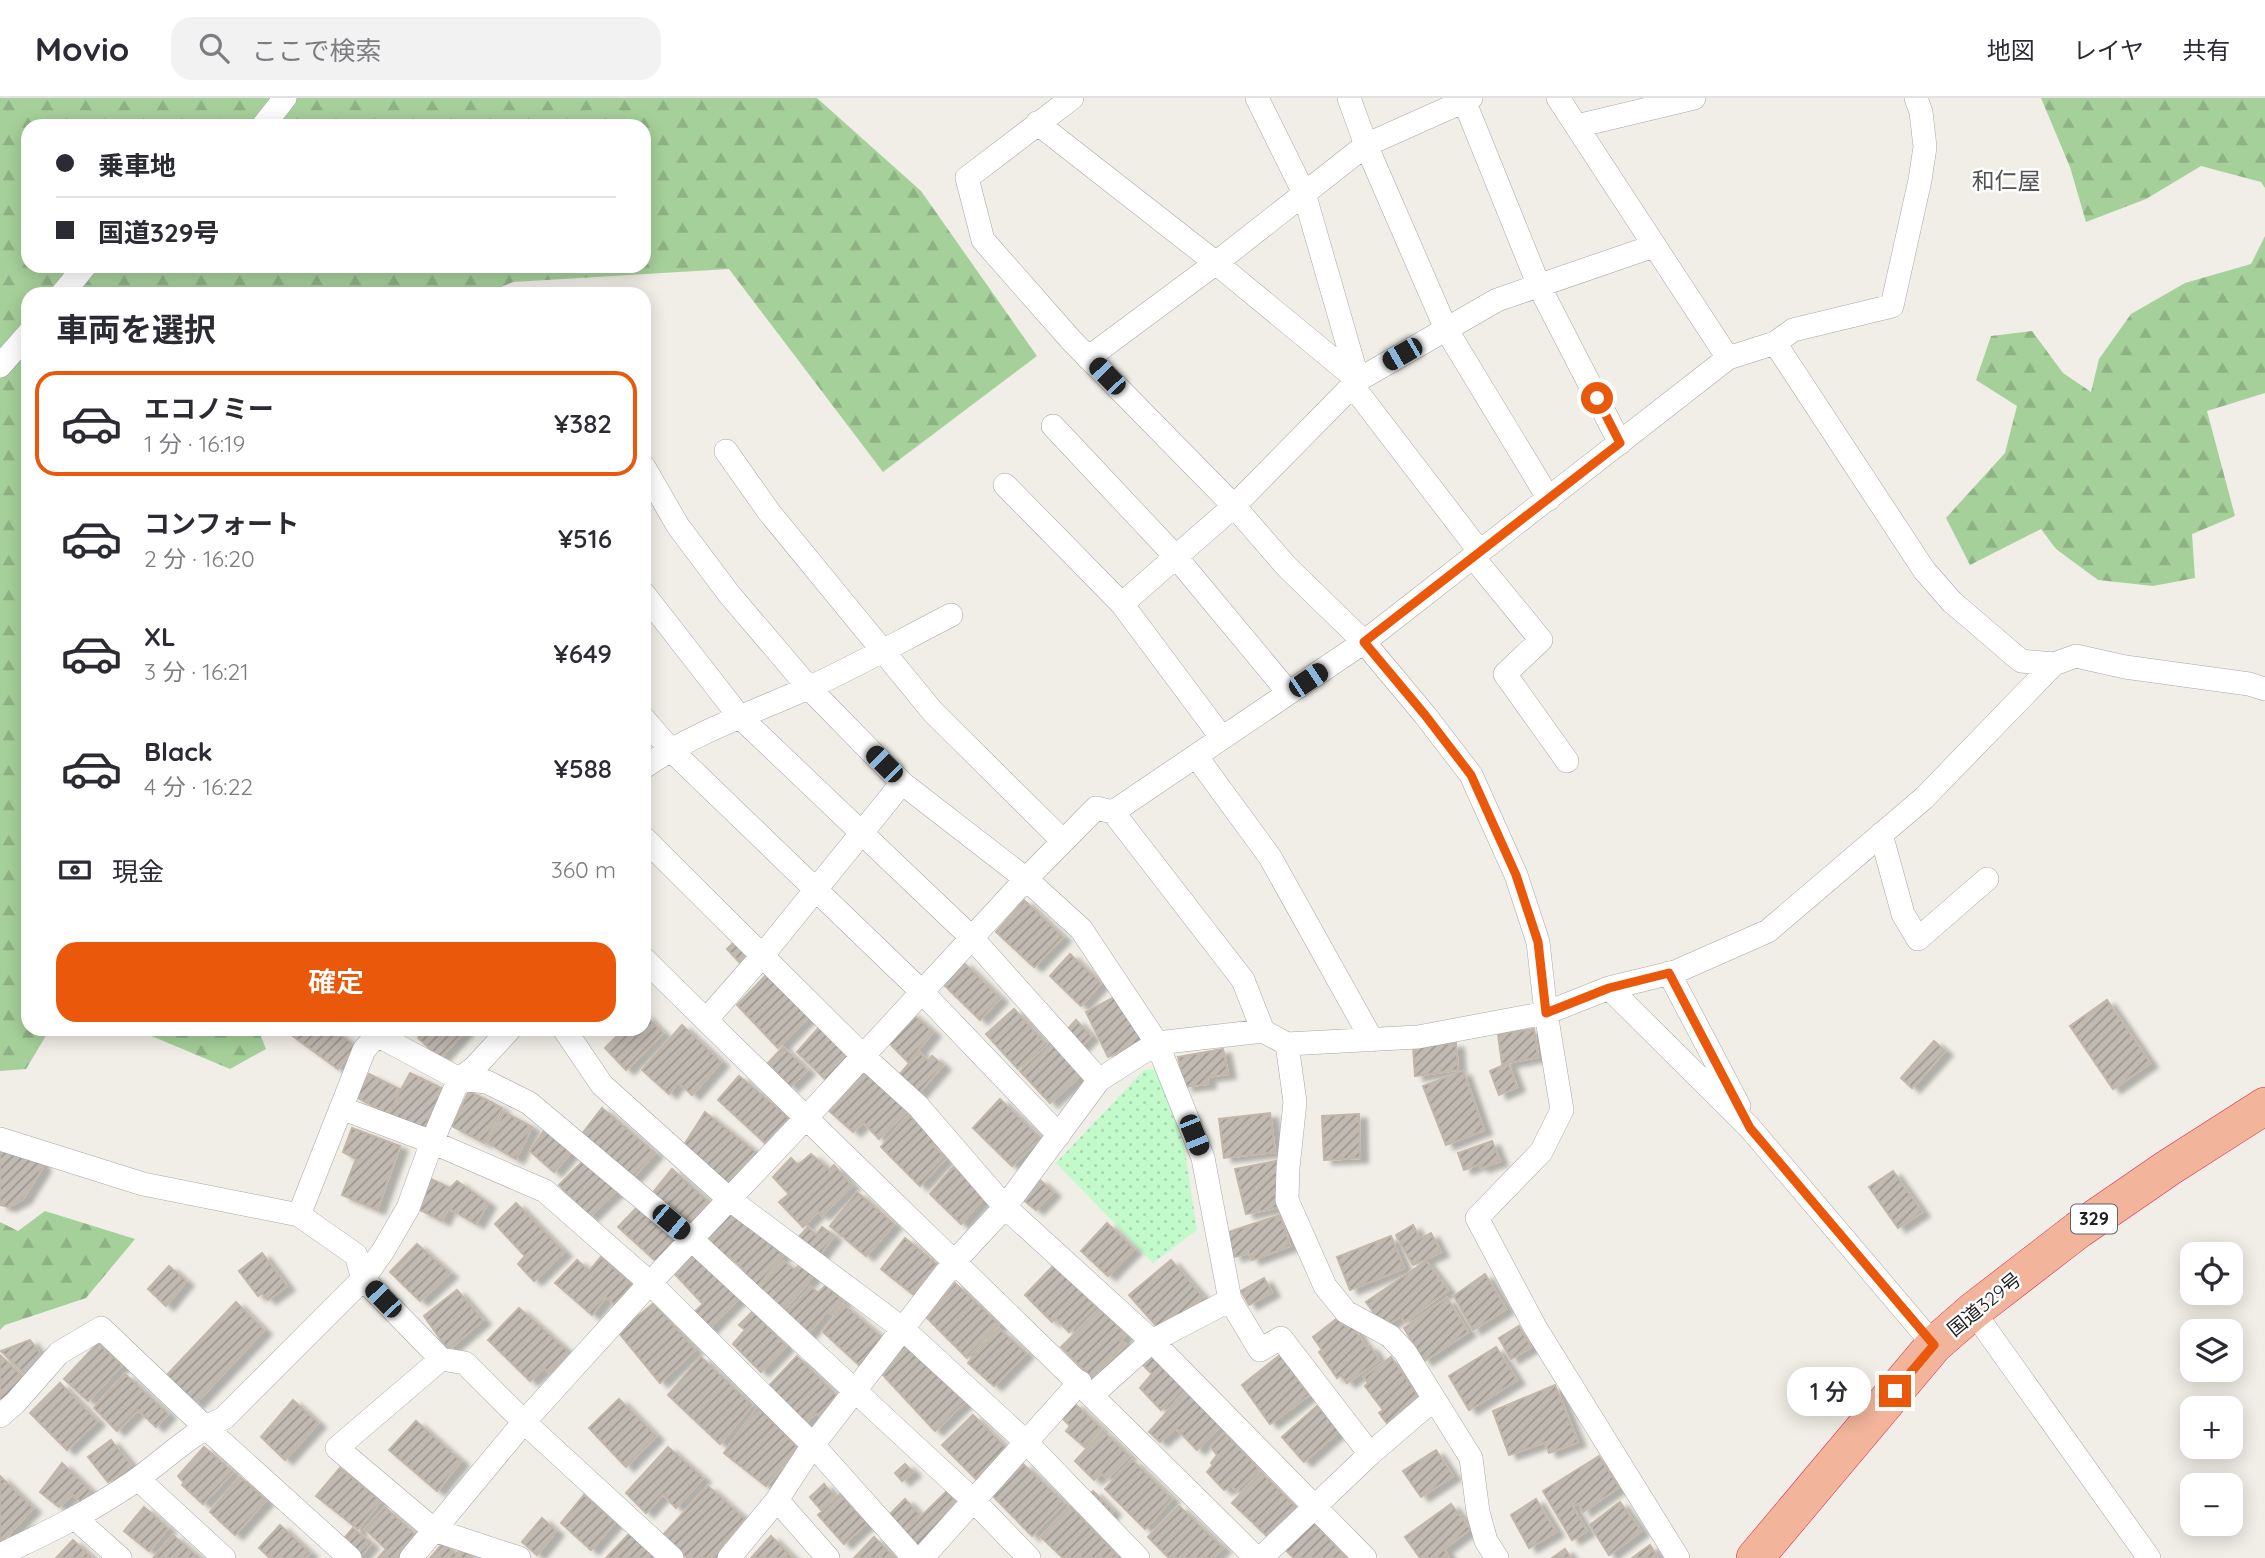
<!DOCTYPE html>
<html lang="ja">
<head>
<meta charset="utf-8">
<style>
	:root { --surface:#fff; --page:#f2f2f3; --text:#2b2b33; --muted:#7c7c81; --line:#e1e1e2; --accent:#ea580c }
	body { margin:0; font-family:Quicksand,"Noto Sans JP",sans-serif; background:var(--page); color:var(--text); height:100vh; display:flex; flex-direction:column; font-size:26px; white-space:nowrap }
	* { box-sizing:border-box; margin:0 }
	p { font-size:23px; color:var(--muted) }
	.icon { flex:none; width:38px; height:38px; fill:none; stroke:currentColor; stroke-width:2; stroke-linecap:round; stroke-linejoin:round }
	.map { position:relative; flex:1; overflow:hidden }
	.panel { position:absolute; left:21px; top:189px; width:630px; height:749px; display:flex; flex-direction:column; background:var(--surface); border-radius:21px; box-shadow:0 4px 18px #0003 }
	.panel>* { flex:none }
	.top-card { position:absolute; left:21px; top:21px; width:630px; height:154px; border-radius:21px; box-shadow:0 4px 18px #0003; display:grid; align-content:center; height:154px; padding:0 35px; background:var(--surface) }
	.fabs { position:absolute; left:2180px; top:1144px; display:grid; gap:14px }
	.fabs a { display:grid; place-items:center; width:63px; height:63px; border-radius:14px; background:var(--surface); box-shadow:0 4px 18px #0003; font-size:35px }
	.end { position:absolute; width:32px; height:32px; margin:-16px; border:9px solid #ea580c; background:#fff; box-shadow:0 0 0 4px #fff }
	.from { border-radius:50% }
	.bubble { position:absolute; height:49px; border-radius:21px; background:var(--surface); box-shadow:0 4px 18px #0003; font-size:23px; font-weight:600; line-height:49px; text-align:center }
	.car { position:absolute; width:21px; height:42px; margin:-21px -10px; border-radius:9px; box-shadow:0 0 5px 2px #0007; background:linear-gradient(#222 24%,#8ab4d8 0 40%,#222 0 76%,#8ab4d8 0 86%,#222 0) }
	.top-card b { display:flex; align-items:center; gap:24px; height:66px; font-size:26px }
	.top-card b+b { border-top:2px solid var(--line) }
	.top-card i { width:18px; height:18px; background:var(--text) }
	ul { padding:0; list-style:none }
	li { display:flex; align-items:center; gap:21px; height:105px; margin:0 14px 10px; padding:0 21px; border:4px solid transparent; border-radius:21px }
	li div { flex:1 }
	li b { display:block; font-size:26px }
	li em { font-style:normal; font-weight:600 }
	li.selected { border-color:var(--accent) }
	li>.icon { width:63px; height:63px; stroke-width:1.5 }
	h2 { padding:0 35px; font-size:32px; line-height:84px }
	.pay { display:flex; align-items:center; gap:18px; height:77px; padding:0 35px; font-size:26px }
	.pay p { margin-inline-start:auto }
	.cta { display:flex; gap:14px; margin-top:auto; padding:14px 35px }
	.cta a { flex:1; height:80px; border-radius:21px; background:var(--accent); color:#fff; font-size:28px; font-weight:600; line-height:80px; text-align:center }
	header { display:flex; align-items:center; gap:42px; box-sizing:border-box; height:98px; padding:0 35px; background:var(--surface); border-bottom:2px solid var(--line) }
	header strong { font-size:33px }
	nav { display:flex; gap:38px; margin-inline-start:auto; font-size:24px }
	.search { width:490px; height:63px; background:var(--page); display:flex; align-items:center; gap:18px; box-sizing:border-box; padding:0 24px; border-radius:21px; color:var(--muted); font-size:26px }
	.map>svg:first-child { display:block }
</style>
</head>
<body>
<header>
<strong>Movio</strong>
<div class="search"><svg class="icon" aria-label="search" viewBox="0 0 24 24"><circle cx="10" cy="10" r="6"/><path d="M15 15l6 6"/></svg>ここで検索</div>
<nav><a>地図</a><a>レイヤ</a><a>共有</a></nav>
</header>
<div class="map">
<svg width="2265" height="1460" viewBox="0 0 2265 1460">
	<defs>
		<pattern id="forest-firs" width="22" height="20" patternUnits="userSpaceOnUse" patternTransform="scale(1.75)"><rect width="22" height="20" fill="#a6d09a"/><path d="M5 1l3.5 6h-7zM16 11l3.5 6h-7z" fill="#8fb284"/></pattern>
		<pattern id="park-dots" width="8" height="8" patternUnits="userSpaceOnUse" patternTransform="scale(1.75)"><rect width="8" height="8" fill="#c3facc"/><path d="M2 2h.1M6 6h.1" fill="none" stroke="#a7d6af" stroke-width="1.8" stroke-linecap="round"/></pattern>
		<pattern id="building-hatch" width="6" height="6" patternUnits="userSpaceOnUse" patternTransform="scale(1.75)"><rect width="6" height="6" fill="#c1bab2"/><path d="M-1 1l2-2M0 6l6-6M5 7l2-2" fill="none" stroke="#9c9790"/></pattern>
		<filter id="shadow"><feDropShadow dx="8" dy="4.5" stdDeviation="2" flood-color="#0004"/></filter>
	</defs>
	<rect width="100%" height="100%" fill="#f0eee6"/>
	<path fill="url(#forest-firs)" fill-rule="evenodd" d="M0 0H817L921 93 1037 258 883 374 729 171 513 184 485 196H28V931H50L26 971 0 973ZM28 28H644V168H28Z
		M2041 0H2265V90L2261 84 2201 68 2146 101 2086 124 2070 69Z
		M2265 138V295L2207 313 2235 418 2192 436 2195 480 2153 488 2098 482 2056 451 2041 431 1970 467 1946 420 2005 355 2017 308 1976 282 1991 238 2032 233 2063 275 2091 294 2099 261 2131 216 2185 185 2251 166Z
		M135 931H258L266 951 230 971Z
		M45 1113 135 1141 86 1200 5 1227 0 1232V1124L18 1133Z"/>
	<path fill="url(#park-dots)" d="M1158 971 1184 1047 1197 1132 1153 1165 1056 1065 1144 972Z"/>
	<path fill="url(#building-hatch)" stroke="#c2b6a8" stroke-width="2" filter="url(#shadow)" d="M1024 802 1063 839 1034 869 996 834Z
		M734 844 751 860 743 868 727 851Z
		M1070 856 1101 885 1081 908 1050 878Z
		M963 864 1000 900 980 922 943 886Z
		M767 876 808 919 778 950 737 907Z
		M1118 897 1142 942 1108 959 1086 914Z
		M2107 902 2150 965 2113 991 2070 928Z
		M1014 911 1044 944 1018 971 986 936Z
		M910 914 933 934 908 964 887 943Z
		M644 916 663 935 626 972 605 950 617 938 611 931H644Z
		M1076 922 1091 938 1078 951 1063 936Z
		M682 927 721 964 692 997 678 984 669 996 642 972Z
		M821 927 852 957 827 983 797 954Z
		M293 931H332L355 948 338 971 290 936Z
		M426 931H463L465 933 440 960 418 940Z
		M1534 931 1538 959 1502 966 1498 936Z
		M1053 942 1083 975 1050 1005 1020 973Z
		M1934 943 1945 953 1912 990 1901 980Z
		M1456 945 1458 972 1415 978 1413 949Z
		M783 949 807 972 790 989 768 965Z
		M1223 951 1228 976 1207 979 1208 986 1185 989 1178 959Z
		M919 954 928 963 932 958 943 967 918 996 899 977Z
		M1508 965 1517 989 1499 997 1490 973Z
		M864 971 907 1012 879 1041 863 1024 853 1034 828 1012Z
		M1463 973 1484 1032 1446 1047 1423 988Z
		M410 975 443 991 423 1033 388 1016Z
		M369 976 401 992 388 1016 356 999Z
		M739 978 789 1020 766 1046 718 1002Z
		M469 993 502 1010 484 1045 452 1028Z
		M1000 1001 1040 1040 1012 1068 973 1030Z
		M602 1010 655 1055 629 1084 578 1041Z
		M504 1014 532 1029 516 1061 488 1045Z
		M705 1014 759 1057 730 1091 682 1050Z
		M1270 1015 1275 1054 1224 1060 1219 1021Z
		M1359 1016 1360 1060 1324 1062 1322 1018Z
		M909 1017 935 1042 932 1047 946 1060 920 1088 881 1049Z
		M352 1030 400 1048 377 1112 342 1097 356 1061 343 1054Z
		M545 1031 572 1053 554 1074 530 1053Z
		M1492 1043 1500 1063 1481 1070 1479 1066 1464 1072 1458 1055Z
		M0 1053 38 1060 43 1069 23 1101 8 1109 0 1107Z
		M811 1056 829 1072 834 1067 852 1088 822 1117 818 1113 803 1129 779 1104 789 1096 773 1079 791 1060 798 1067Z
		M584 1062 616 1093 589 1119 559 1087Z
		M1276 1063 1285 1108 1246 1116 1235 1071Z
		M953 1069 985 1098 961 1126 930 1096Z
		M672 1071 710 1105 687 1131 651 1097Z
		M1893 1073 1922 1114 1898 1130 1869 1089Z
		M431 1081 450 1090 457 1083 488 1105 476 1126 448 1110 442 1123 420 1112Z
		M1039 1081 1053 1094 1036 1112 1022 1101Z
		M857 1094 894 1126 866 1158 830 1128Z
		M516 1105 564 1154 534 1183 518 1166 525 1158 495 1126Z
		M639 1107 680 1141 658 1165 618 1129Z
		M732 1112 783 1157 756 1190 744 1176 746 1174 728 1157 721 1164 702 1146Z
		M1280 1117 1290 1148 1252 1162 1249 1155 1234 1159 1226 1135Z
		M1107 1125 1134 1151 1108 1178 1081 1153Z
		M1413 1127 1420 1141 1431 1135 1441 1154 1413 1167 1396 1137Z
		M808 1129 816 1137 822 1129 834 1138 818 1159 797 1141Z
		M1391 1138 1404 1170 1350 1192 1337 1159Z
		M905 1140 939 1168 914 1197 881 1171Z
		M417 1146 450 1175 420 1203 390 1174Z
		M693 1151 740 1199 707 1233 692 1216 703 1206 672 1173Z
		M262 1155 287 1188 268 1202 262 1195 258 1198 239 1173Z
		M601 1159 632 1186 615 1207 606 1199 592 1217 555 1185 577 1162 589 1173Z
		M1171 1162 1203 1199 1179 1219 1176 1215 1157 1229 1129 1197Z
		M783 1163 795 1172 800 1165 813 1178 781 1215 758 1193Z
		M1426 1163 1448 1192 1405 1224 1401 1218 1384 1229 1366 1204Z
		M1055 1166 1095 1207 1069 1234 1056 1221 1052 1224 1025 1197Z
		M169 1168 186 1183 166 1208 148 1191Z
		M1485 1176 1506 1211 1473 1232 1454 1198Z
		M1264 1180 1272 1194 1249 1207 1241 1193Z
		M955 1185 999 1226 967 1260 926 1219Z
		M826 1187 843 1203 832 1216 827 1213 806 1238 785 1218 811 1189 818 1195Z
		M457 1192 483 1222 448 1252 424 1218Z
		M1447 1200 1468 1234 1424 1263 1404 1230Z
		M236 1204 264 1232 195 1306 165 1279Z
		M654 1205 695 1252 660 1285 618 1234Z
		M844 1207 882 1240 859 1267 823 1234Z
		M519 1210 570 1255 550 1275 544 1270 530 1283 488 1242Z
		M1100 1211 1126 1236 1120 1243 1125 1246 1092 1280 1061 1249Z
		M753 1213 786 1248 761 1274 733 1246 745 1232 739 1227Z
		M1339 1219 1347 1231 1352 1228 1367 1250 1370 1248 1379 1262 1347 1285 1341 1277 1337 1280 1319 1254 1322 1252 1313 1239Z
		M1519 1228 1531 1249 1511 1261 1499 1240Z
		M999 1231 1026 1255 994 1288 968 1265Z
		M30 1242 45 1262 28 1279 1 1253Z
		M98 1245 122 1267 88 1303 64 1281Z
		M903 1246 965 1304 935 1333 881 1275Z
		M1496 1249 1517 1282 1469 1312 1449 1278Z
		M1148 1255 1183 1288 1161 1312 1140 1290 1152 1276 1139 1263Z
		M0 1257 26 1282 0 1307Z
		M1280 1257 1309 1297 1270 1326 1242 1287Z
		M797 1258 838 1299 820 1318 816 1315 804 1326 767 1290Z
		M701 1259 752 1307 720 1346 668 1297Z
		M1391 1259 1423 1304 1389 1328 1379 1315 1383 1312 1365 1288 1368 1285 1364 1279Z
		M125 1276 168 1316 156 1329 138 1312 117 1333 94 1310Z
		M60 1285 97 1323 67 1352 30 1315Z
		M1555 1287 1578 1344 1549 1355 1545 1344 1509 1357 1493 1313Z
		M1186 1293 1220 1328 1197 1352 1176 1330 1160 1344 1149 1334Z
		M619 1301 656 1338 626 1369 589 1330Z
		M293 1302 318 1325 285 1362 261 1339Z
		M1074 1305 1101 1330 1085 1349 1066 1333 1070 1328 1062 1320Z
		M1317 1308 1339 1333 1304 1364 1282 1339Z
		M758 1309 798 1350 766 1388 724 1355Z
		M973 1317 1006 1350 976 1381 942 1347Z
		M416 1323 461 1363 437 1393 389 1352Z
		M1103 1333 1129 1358 1107 1380 1102 1375 1094 1382 1075 1363Z
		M1225 1335 1259 1371 1236 1392 1231 1388 1224 1392 1207 1374 1213 1367 1211 1365 1217 1357 1211 1349Z
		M111 1342 131 1367 108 1384 88 1359Z
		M204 1349 233 1374 203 1406 182 1387 184 1385 178 1378Z
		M668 1349 703 1380 676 1410 663 1396 646 1415 626 1395Z
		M1436 1352 1453 1378 1421 1399 1403 1373Z
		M1599 1358 1619 1389 1583 1414 1579 1405 1572 1408 1587 1433 1572 1442 1543 1393Z
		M1132 1362 1172 1401 1145 1431 1105 1391Z
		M62 1365 97 1399 86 1409 72 1396 59 1409 40 1394Z
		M905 1366 913 1374 902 1383 895 1375Z
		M1023 1366 1064 1405 1032 1438 991 1396Z
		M340 1370 381 1403 358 1431 316 1398Z
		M1261 1374 1297 1410 1268 1439 1232 1405Z
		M0 1378 33 1410 0 1446Z
		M240 1379 266 1402 235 1437 210 1414Z
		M824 1386 836 1400 822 1413 810 1399Z
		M708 1388 745 1421 711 1460H687L662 1438Z
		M947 1393 960 1408 913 1453 900 1439Z
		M1093 1393 1113 1413 1104 1422 1084 1401Z
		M840 1396 867 1425 844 1446 818 1417Z
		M584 1397 615 1424 591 1452 561 1425Z
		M905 1401 919 1416 898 1436 885 1421Z
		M1536 1401 1556 1434 1529 1450 1511 1417Z
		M1620 1404 1641 1433 1609 1457 1590 1427Z
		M1451 1406 1470 1431 1444 1451 1449 1460H1420L1405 1439Z
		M1070 1408 1117 1457 1114 1460H1063L1041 1439Z
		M1179 1408 1223 1450 1212 1460H1169L1148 1439Z
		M144 1409 168 1430 149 1453 124 1433Z
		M385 1409 419 1440 403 1460H378L386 1451 365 1431Z
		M542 1420 556 1433 537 1457 522 1444Z
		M1310 1420 1347 1460H1294L1281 1448Z
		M280 1427 310 1455 305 1460H270L259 1450Z
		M353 1430 371 1446 359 1460 339 1446Z
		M630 1435 657 1460H606Z
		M173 1437 199 1460H153Z
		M771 1438 793 1460H751Z
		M874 1439 895 1460H854Z
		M73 1442 92 1460H56Z
		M443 1445 456 1456 462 1450 473 1460H430Z
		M1650 1447 1658 1460H1632Z
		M1565 1451 1571 1460H1552Z"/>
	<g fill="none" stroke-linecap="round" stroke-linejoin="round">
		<g stroke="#a7a7a7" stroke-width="24">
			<path id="minor" d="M1072 0 967 80 983 142 1071 242 1234 408 1287 469 1364 544 1425 617 1471 677 1516 777 1538 844 1546 915 1562 1012 1541 1054 1477 1120 1535 1229 1678 1460
				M1257 0 1304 95 1358 282
				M1349 0 1366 47 1446 231 1549 401
				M1463 0 1539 188 1620 345
				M1037 25 1216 165 1358 282
				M263 28 285 0
				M1577 28 1694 0
				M62 196 85 168
				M1775 245 1793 232 1892 208 1920 82 1925 49 1921 14 1916 0
				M1088 260 1216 165 1366 47 1471 0
				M1728 260 1775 245 1924 472 1952 504 2021 563 2054 566
				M0 268 28 236
				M1352 287 1480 454
				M1053 328 1176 459 1289 595
				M726 353 769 414 933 614 1063 743
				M644 369 678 428 729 496 809 590 902 685 1026 781 1081 831 1157 945 1203 1060 1230 1202 1152 1243 1093 1296
				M1005 387 1122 506 1222 640
				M1473 459 1541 542 1505 576 1567 663
				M644 496 739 618 972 840 1099 982
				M1122 506 1234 408 1358 282 1497 202 1654 148
				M644 621 670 651 922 894 1059 1037
				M1196 658 1270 759 1372 942
				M644 669C695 634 752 615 808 590 857 568 904 541 951 517
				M1113 714 1243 882 1263 933
				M1881 736 1903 816 1918 841 1987 781
				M644 740 863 958 918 1008 1005 1109 1152 1243 1365 1460
				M644 861C847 1062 1054 1258 1256 1460
				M1669 875 1739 1008
				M1609 890 1750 1030 1934 1247
				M706 922 762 858 902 685
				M564 931 602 987 729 1101 903 1231 1027 1345 1138 1460
				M377 937 459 981 487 984 529 1005 691 1141 974 1403 1029 1460
				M1287 946 1295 1004 1288 1070 1287 1102 1325 1188 1346 1214 1390 1238 1405 1254 1471 1360 1478 1414 1486 1443 1497 1460
				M341 1010 432 1044 545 1093 650 1185 813 1347 914 1460
				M0 1041 143 1086 299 1117 356 1157 363 1181 441 1261 465 1265 524 1324 672 1460
				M299 1117 364 952 382 931
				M1230 1202 1260 1252 1281 1240 1370 1356
				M1973 1213 2149 1460
				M441 1261 337 1350 434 1432 519 1460
				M0 1318 15 1305 59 1255 101 1230 205 1329 350 1460
				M138 1381 224 1460
				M777 1402 828 1460
				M76 1421 120 1460
				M0 1457C48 1434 88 1415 132 1385 163 1363 190 1336 224 1320L363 1181 383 1153 408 1110 432 1044 459 981 474 970 510 931
				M411 1460 524 1324 650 1185 805 1021 1026 781 1096 710 1113 714 1364 544 1728 260 1558 0
				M729 1460 777 1402 813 1347 955 1163 1005 1109 1099 982 1157 945 1263 933 1287 946 1418 939 1546 915 1609 890 1675 874 1768 833 1924 700 2054 566 2076 558 2125 569 2249 586 2265 591
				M922 1460 1080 1284
				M1261 1460 1370 1356 1434 1301"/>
		</g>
		<g stroke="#dd2456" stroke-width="38">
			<path id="trunk" d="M1755 1460 1934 1247 1973 1213 2078 1132 2168 1070 2265 1008"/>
		</g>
		<use href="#minor" stroke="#fff" stroke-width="23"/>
		<use href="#trunk" stroke="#f2b49b" stroke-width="37"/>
	</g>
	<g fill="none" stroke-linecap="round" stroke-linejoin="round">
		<path stroke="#ea580c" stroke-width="9" d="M1597 300 1620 345 1364 544 1425 617 1471 677 1516 777 1538 844 1546 915 1609 890 1669 875 1750 1030 1934 1247 1895 1293"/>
	</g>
	<g text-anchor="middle" stroke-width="5" stroke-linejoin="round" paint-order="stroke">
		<rect fill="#fff" stroke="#636363" stroke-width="2" x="2071" y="1106.5" width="46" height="29" rx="5"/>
		<g font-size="18" font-weight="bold" fill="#202020">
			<text x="2094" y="1127">329</text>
		</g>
		<g font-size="19" fill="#202020" stroke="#fff">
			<text transform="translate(1984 1206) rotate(-39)" y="7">国道329号</text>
		</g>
		<g font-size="23" fill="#535353" stroke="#fff">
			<text x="2006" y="91">和仁屋</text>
		</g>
	</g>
</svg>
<div class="fabs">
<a><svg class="icon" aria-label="locate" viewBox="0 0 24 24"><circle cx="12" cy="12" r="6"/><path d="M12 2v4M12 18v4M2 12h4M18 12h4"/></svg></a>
<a><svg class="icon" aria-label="layers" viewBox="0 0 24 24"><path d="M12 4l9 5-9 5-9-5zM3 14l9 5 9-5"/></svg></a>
<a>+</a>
<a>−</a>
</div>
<i class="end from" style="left:1597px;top:300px"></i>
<i class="end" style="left:1895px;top:1293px"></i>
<div class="bubble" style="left:1787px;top:1269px;width:84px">1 分</div>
<i class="car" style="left:1402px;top:256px;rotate:240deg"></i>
<i class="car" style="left:1107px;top:278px;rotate:316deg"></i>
<i class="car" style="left:1308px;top:582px;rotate:56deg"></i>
<i class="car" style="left:884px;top:666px;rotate:315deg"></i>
<i class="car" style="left:1194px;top:1037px;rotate:158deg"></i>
<i class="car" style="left:671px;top:1124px;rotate:130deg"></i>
<i class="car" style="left:383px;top:1201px;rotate:316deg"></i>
<div class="top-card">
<b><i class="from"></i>乗車地</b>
<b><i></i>国道329号</b>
</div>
<section class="panel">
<h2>車両を選択</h2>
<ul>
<li class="selected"><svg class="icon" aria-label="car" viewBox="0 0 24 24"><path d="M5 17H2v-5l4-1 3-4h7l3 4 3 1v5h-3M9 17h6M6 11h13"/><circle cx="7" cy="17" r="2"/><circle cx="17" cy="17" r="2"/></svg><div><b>エコノミー</b><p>1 分 · 16:19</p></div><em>¥382</em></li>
<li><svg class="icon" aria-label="car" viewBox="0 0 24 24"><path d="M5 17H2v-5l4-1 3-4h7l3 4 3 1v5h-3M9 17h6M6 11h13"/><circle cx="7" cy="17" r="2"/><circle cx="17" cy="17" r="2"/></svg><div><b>コンフォート</b><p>2 分 · 16:20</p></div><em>¥516</em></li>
<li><svg class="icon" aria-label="car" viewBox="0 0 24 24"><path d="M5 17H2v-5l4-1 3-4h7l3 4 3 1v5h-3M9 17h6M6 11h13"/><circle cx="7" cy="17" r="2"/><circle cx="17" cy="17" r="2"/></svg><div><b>XL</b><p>3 分 · 16:21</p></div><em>¥649</em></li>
<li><svg class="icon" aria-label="car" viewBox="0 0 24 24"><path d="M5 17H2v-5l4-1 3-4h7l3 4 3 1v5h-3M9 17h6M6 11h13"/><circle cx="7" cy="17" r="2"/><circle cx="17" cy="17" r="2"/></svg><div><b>Black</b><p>4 分 · 16:22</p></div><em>¥588</em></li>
</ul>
<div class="pay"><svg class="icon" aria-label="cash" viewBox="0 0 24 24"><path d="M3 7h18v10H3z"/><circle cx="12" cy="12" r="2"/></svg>現金<p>360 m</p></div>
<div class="cta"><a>確定</a></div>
</section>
</div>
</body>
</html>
